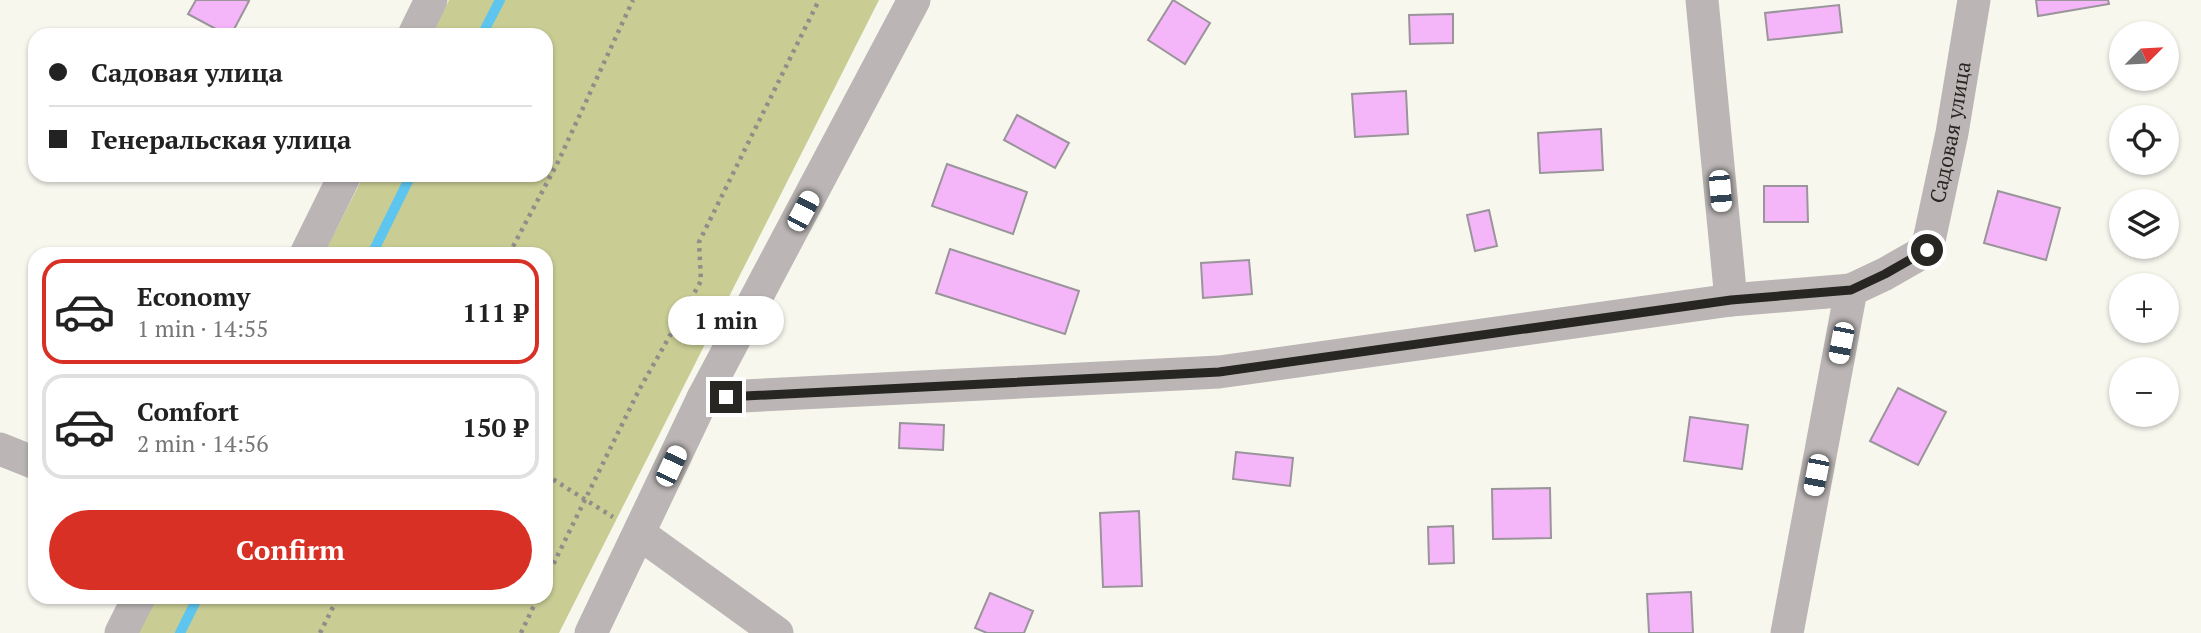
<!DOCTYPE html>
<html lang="en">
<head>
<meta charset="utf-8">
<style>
	:root { --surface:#fff; --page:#f6f6f6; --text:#222; --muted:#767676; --line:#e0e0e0; --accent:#d93025 }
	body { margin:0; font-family:"PT Serif",serif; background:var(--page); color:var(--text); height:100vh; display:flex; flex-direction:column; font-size:26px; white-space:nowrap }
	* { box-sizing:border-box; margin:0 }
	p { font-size:23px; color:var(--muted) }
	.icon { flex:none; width:38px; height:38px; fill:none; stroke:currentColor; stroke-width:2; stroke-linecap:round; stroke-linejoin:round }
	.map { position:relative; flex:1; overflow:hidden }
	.side { position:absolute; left:28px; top:247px; width:525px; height:357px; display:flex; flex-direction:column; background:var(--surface); border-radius:21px; box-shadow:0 2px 5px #0004 }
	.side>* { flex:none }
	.hud { position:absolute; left:28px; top:28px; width:525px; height:154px; border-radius:21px; box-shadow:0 2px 5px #0004; display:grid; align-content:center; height:154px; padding:0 21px; background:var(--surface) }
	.needle { width:46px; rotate:66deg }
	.tools { position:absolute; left:2109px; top:21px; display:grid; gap:14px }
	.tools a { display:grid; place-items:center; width:70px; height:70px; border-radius:50%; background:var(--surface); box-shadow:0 2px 5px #0004; font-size:35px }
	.end { position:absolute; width:32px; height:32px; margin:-16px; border:9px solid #272623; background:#fff; box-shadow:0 0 0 4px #fff }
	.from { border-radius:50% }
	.bubble { position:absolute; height:49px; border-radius:24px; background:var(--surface); box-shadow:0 2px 5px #0004; font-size:23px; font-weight:600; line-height:49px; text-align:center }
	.car { position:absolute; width:21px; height:42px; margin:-21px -10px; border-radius:9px; box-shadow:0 0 5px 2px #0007; background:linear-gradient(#fff 24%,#345 0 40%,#fff 0 76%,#345 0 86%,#fff 0) }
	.hud b { display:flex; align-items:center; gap:24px; height:66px; font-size:26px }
	.hud b+b { border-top:2px solid var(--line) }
	.hud i { width:18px; height:18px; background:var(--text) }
	ul { padding:12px 0 0; list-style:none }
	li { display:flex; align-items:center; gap:21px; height:105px; margin:0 14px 10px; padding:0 7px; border:4px solid var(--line); border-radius:21px }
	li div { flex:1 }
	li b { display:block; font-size:26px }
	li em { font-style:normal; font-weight:600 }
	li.current { border-color:var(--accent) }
	li>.icon { width:63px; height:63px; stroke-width:1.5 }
	.primary-button { display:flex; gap:14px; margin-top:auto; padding:14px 21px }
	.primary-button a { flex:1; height:80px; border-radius:42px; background:var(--accent); color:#fff; font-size:28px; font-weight:600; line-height:80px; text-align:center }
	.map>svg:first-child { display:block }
</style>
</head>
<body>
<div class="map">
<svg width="2201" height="633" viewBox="0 0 2201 633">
	<rect width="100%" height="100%" fill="#f8f7ee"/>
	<path fill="#c9cd94" d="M449 0H879L559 633H135L152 597H546V254H324L364 175H546V35H432Z"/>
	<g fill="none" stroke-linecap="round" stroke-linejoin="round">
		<path stroke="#5ec5ee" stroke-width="10" d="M482 35 500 0
			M372 254 411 175
			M180 633 198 597"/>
	</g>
	<path fill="#f4b6f8" stroke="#9a949b" stroke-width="2" d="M196 0H246L249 1 231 35H227L188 14Z
		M1173 0 1210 23 1185 64 1148 40Z
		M2036 0H2108L2109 4 2038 16Z
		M1839 5 1842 32 1768 40 1765 13Z
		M1453 14V43L1410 44 1409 15Z
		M1406 91 1408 134 1355 137 1352 94Z
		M1017 115 1069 143 1055 168 1004 140Z
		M1601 129 1603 170 1540 173 1538 133Z
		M947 164 1027 192 1013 234 932 206Z
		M1764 186H1807L1808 222H1764Z
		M1998 191 2060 208 2046 260 1984 243Z
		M1489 210 1497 246 1475 251 1467 215Z
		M950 249 1079 291 1065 334 936 293Z
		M1249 260 1252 294 1203 298 1201 263Z
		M1898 388 1946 412 1918 465 1870 441Z
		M1690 417 1748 425 1742 469 1684 461Z
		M900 423 944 425 943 450 899 448Z
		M1236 452 1293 458 1290 486 1233 479Z
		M1550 488 1551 538 1493 539 1492 489Z
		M1139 511 1142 586 1103 587 1100 513Z
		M1453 526 1454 563 1429 564 1428 527Z
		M1691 592 1693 633H1649L1647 594Z
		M990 593 1033 611 1024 633H987L975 628Z"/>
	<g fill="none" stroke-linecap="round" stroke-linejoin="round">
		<path stroke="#8f8e88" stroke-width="4.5" stroke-dasharray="3.5 5" stroke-linecap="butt" d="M509 254 558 162 633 0
			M546 475 613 517
			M546 579 639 390 701 281 699 242 819 0
			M320 633 338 597
			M521 633 538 597"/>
		<g stroke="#bbb6b5" stroke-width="33">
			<path d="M1702 0 1731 300"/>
			<path d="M414 35 431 0"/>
			<path d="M306 254 345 175"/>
			<path d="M703 398 1219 372 1731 300 1851 290"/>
			<path d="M0 449 35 463"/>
			<path d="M640 534 777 633"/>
			<path d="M121 633 139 597"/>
			<path d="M591 633 703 398 914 0"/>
			<path id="s1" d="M1787 633 1851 290 1885 274 1927 250 1952 133 1974 0"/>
		</g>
	</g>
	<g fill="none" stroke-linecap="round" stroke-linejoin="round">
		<path stroke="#272623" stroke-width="9" d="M726 397 1219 372 1731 300 1851 290 1885 274 1927 250"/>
	</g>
	<g text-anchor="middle" stroke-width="5" stroke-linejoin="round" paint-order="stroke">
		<g font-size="21" fill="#272623" stroke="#fff">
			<text dy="7" stroke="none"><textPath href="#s1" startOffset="555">Садовая улица</textPath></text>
		</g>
	</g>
</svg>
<div class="tools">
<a><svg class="needle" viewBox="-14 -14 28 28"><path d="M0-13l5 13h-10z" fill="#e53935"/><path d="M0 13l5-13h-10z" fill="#767676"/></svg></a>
<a><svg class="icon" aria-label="locate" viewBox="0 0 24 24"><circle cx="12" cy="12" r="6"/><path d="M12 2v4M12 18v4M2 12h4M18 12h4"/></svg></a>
<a><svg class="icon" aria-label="layers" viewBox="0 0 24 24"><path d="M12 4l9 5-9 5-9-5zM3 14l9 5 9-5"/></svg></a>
<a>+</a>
<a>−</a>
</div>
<i class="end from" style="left:1927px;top:250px"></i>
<i class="end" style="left:726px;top:397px"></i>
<div class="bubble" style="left:668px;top:296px;width:116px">1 min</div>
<i class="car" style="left:1720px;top:191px;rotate:175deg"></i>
<i class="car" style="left:803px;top:211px;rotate:28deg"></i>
<i class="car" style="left:1841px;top:343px;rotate:191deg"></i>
<i class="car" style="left:671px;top:466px;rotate:25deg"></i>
<i class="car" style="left:1816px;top:475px;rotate:191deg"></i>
<div class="hud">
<b><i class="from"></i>Садовая улица</b>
<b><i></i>Генеральская улица</b>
</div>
<section class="side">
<ul>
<li class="current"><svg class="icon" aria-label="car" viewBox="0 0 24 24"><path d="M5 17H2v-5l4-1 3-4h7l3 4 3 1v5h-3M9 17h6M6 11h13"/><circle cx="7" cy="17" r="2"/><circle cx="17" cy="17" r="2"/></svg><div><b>Economy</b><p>1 min · 14:55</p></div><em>111 ₽</em></li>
<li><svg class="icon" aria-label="car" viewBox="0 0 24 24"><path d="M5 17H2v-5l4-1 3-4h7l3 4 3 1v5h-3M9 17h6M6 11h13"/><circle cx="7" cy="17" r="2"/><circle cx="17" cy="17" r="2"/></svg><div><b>Comfort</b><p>2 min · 14:56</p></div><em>150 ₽</em></li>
</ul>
<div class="primary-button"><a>Confirm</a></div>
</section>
</div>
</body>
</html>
